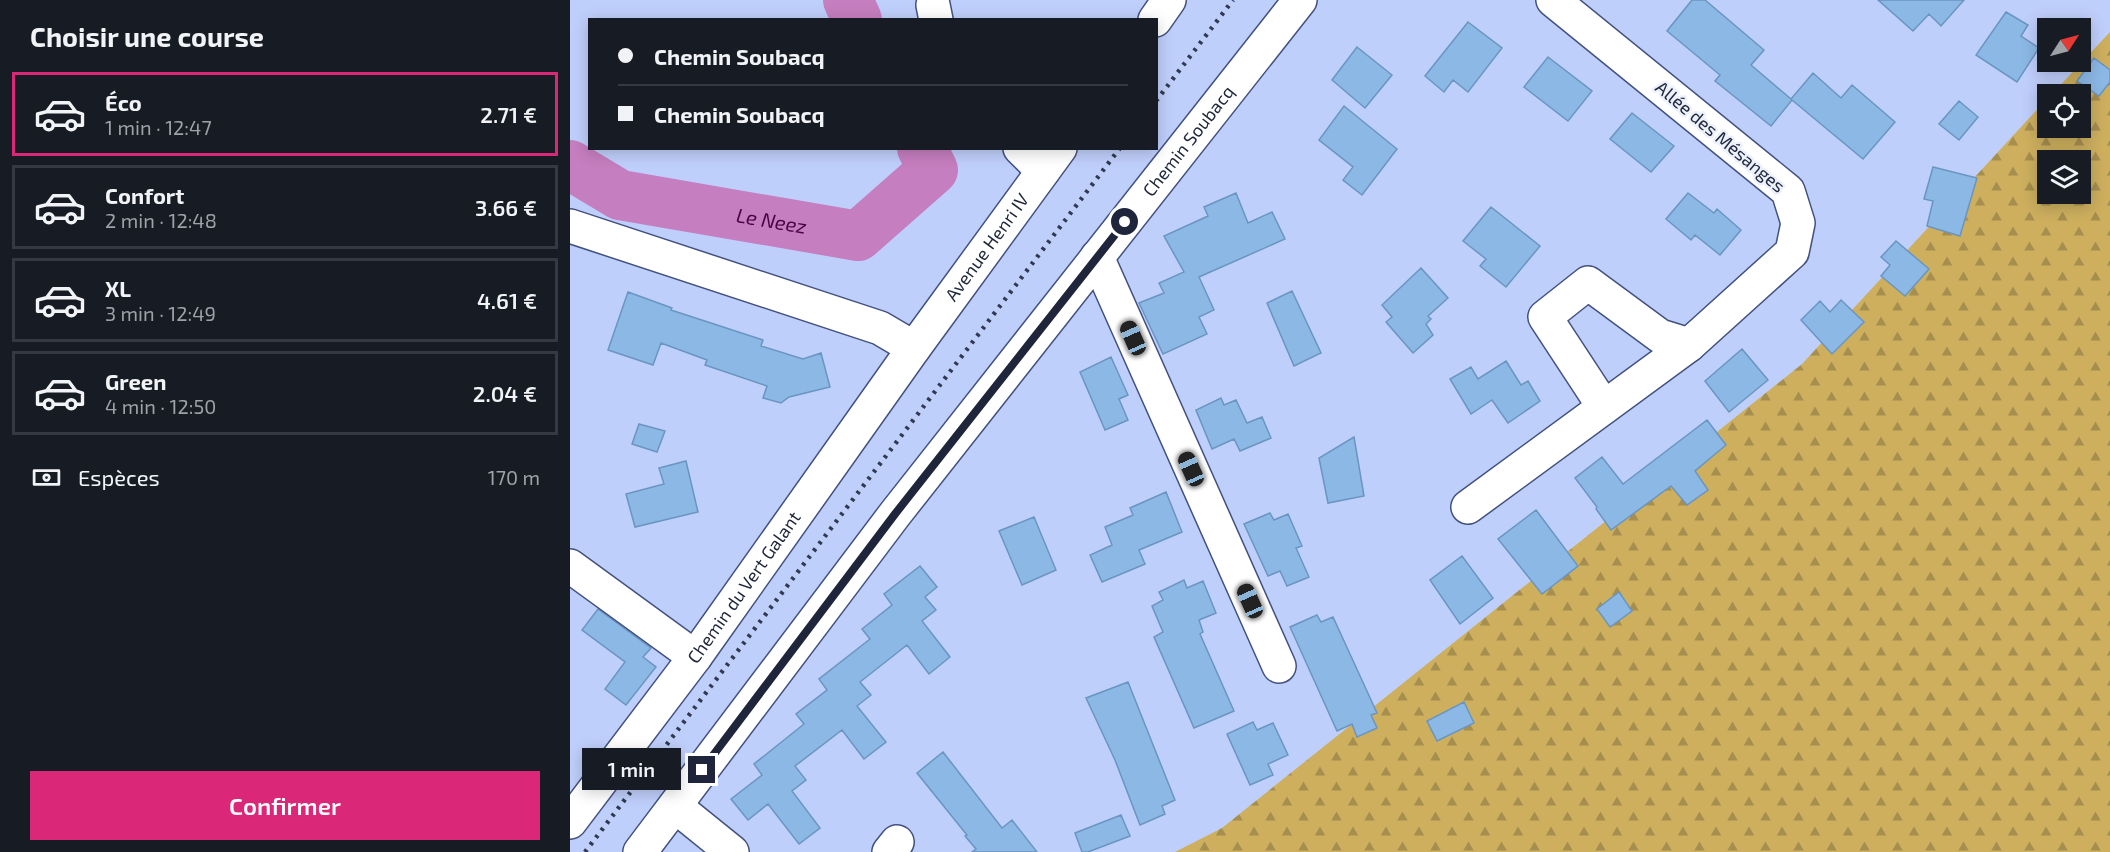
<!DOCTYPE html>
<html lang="fr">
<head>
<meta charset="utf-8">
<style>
	:root { --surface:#171b24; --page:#242831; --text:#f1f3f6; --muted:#9ea1a6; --line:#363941; --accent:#db2777 }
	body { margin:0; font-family:"Exo 2",sans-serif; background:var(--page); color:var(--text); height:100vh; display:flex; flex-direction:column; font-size:22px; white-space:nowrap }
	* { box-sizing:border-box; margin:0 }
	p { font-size:20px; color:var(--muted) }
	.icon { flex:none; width:33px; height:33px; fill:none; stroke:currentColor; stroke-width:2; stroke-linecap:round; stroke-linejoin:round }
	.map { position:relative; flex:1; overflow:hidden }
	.sheet { display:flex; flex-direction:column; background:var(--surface); width:570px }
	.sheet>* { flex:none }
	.banner { position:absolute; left:18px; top:18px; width:570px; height:132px; border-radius:0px; box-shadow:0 3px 15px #0003; display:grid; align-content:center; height:132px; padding:0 30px; background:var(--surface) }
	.needle { width:39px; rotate:54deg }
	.buttons { position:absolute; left:1467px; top:18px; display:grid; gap:12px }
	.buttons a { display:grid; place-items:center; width:54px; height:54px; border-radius:0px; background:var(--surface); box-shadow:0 3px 15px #0003; font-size:30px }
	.end { position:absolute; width:27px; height:27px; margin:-14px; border:8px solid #1f263b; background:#fff; box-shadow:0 0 0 3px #fff }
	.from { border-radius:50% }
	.bubble { position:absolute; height:42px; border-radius:0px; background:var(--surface); box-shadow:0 3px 15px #0003; font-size:20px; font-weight:600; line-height:42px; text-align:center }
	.car { position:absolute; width:18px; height:36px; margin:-18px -9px; border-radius:8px; box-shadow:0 0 4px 2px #0007; background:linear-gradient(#222 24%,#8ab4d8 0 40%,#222 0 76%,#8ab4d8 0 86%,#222 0) }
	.banner b { display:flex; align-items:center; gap:21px; height:57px; font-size:22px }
	.banner b+b { border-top:2px solid var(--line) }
	.banner i { width:15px; height:15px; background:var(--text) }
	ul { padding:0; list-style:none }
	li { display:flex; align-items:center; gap:18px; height:84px; margin:0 12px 9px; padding:0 18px; border:3px solid var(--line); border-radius:0px }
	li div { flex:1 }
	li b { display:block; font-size:22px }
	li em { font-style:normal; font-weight:600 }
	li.current { border-color:var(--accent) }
	li>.icon { width:54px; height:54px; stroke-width:1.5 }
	h2 { padding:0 30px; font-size:27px; line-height:72px }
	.pay { display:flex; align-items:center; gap:15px; height:66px; padding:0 30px; font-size:22px }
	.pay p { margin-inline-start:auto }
	.primary-button { display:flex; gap:12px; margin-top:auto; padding:12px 30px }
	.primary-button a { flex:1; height:69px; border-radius:0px; background:var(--accent); color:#fff; font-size:24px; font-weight:600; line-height:69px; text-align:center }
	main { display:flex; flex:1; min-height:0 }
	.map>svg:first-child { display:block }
</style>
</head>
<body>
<main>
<section class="sheet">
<h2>Choisir une course</h2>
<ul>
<li class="current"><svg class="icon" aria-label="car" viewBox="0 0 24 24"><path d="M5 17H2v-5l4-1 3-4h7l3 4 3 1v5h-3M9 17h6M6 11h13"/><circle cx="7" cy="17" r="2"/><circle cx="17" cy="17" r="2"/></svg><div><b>Éco</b><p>1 min · 12:47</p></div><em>2.71 €</em></li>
<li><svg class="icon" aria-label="car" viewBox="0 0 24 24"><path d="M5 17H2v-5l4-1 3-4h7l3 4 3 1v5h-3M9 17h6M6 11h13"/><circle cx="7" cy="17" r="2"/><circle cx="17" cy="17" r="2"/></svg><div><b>Confort</b><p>2 min · 12:48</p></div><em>3.66 €</em></li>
<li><svg class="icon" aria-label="car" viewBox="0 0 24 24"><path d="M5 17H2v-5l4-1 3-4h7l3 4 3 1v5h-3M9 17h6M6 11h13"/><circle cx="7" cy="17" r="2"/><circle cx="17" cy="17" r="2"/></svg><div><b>XL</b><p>3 min · 12:49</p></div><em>4.61 €</em></li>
<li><svg class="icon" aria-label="car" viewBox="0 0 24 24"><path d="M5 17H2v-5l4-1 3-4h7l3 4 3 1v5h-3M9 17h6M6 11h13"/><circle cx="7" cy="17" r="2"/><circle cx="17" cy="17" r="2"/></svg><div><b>Green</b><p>4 min · 12:50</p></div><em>2.04 €</em></li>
</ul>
<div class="pay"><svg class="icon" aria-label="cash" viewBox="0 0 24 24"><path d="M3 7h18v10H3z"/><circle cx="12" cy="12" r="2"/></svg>Espèces<p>170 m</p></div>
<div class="primary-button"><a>Confirmer</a></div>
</section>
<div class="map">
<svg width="1540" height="852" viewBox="0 0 1540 852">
	<defs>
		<pattern id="forest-firs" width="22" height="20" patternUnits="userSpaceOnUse" patternTransform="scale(1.5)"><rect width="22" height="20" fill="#cdaf5e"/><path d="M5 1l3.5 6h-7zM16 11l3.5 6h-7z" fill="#a68e4f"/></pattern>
	</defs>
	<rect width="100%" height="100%" fill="#bfcffb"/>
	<path fill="url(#forest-firs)" fill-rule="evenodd" d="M1540 32V852H605L652 828 1232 364 1477 99 1478 128H1510V94H1482ZM1478 160H1510V194H1478Z"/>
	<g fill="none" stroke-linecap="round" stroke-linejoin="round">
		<g stroke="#c57ebf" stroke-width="50">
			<path d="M278 0 287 20"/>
			<path id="s1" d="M0 165 50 195 288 236 363 170 352 148"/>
		</g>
	</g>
	<path fill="#8cb8e5" stroke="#6a95c0" stroke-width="1.5" d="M1122 0H1135L1194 50 1181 65 1221 99 1243 73 1271 98 1282 85 1325 122 1293 159 1222 100 1201 126 1145 81 1150 75 1097 31Z
		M1308 0H1394L1371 26 1359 14 1343 31Z
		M1436 12 1458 25 1451 36 1469 48 1447 82 1406 55Z
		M898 22 932 48 898 92 883 80 874 92 855 76Z
		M787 47 822 75 795 108 762 80Z
		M978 57 1022 91 998 121 954 87Z
		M1524 58 1540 70V82L1529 96 1507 81Z
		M1389 101 1408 117 1389 140 1369 124Z
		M774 106 827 149 792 195 773 180 783 167 749 140Z
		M1062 113 1104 146 1081 172 1040 139Z
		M1363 167 1407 178 1390 236 1357 226 1363 201 1354 199Z
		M666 193 678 223 702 212 715 239 629 277 644 310 629 317 637 334 593 354 569 303 594 293 589 283 614 272 594 236 638 216 634 207Z
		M1118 193 1144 213 1147 209 1171 230 1150 255 1125 235 1121 240 1096 219Z
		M921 207 970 246 936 287 910 266 916 259 893 241Z
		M1326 241 1359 269 1335 296 1311 276 1320 265 1311 257Z
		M851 268 878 298 858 316 861 319 856 324 863 335 843 353 816 322 822 317 812 305Z
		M722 291 751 353 724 366 697 303Z
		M58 292 102 308 101 310 193 340 191 346 233 359 251 353 260 387 219 397 211 403 193 398 197 386 135 365 137 360 91 343 83 365 38 350Z
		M1271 300 1294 322 1262 354 1231 320 1250 301 1260 312Z
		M1172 349 1198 380 1159 412 1135 381Z
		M541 357 558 395 549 399 558 420 535 430 510 372Z
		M936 361 951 385 958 381 970 401 938 423 922 400 901 414 880 379 901 367 908 379Z
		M651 398 654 405 666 400 677 423 692 417 701 438 670 451 664 439 642 449 626 410Z
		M1137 420 1156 445 1125 471 1138 490 1117 505 1101 486 1041 530 1026 509 1027 507 1005 478 1032 457 1053 484Z
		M69 424 95 431 87 452 62 444Z
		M784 437 794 496 758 503 749 458Z
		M116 461 128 512 65 527 56 494 94 484 89 468Z
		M596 492 612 532 569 550 575 564 532 582 520 555 542 545 535 527 563 515 560 508Z
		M966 510 1008 566 972 594 928 539Z
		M700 513 704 520 718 514 732 546 726 548 739 577 717 586 710 571 698 576 674 524Z
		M464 517 486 570 452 585 429 531Z
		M892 556 923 598 890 624 860 580Z
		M350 566 367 587 355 597 366 610 352 621 380 657 359 674 337 645 290 682 301 695 287 706 316 742 294 759 272 730 225 766 236 780 222 791 250 828 229 844 198 804 178 820 161 799 192 775 184 764 234 724 226 714 257 690 249 679 300 639 292 629 322 605 314 594Z
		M614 580 617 588 633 581 646 613 629 620 633 632 630 634 664 711 624 728 584 637 593 632 582 606 593 600 589 592Z
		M1049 592 1062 611 1040 627 1027 609Z
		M28 609 81 648 73 657 86 667 56 705 35 689 55 662 12 630Z
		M747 615 751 622 763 617 807 713 801 715 807 728 787 737 782 724 767 731 720 627Z
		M558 682 605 800 592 806 595 814 570 825 545 760 516 698Z
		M894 702 904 723 867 741 857 721Z
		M683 722 687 730 703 723 718 755 698 764 703 775 680 785 657 734Z
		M373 752 432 828 442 820 467 852H402L406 849 395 836 397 835 347 773Z
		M551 815 560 836 518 852H512L505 833Z"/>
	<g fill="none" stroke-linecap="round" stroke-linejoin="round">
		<g stroke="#425180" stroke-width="36">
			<g id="minor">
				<path d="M363 5 366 20"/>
				<path d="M585 20 599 0"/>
				<path d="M450 148 473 171"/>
				<path d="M0 226 310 328 344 348"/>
				<path d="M527 257 709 666"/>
				<path d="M1034 407 975 317 1018 283 1090 336 1119 345"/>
				<path d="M898 507 1119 345 1222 252 1228 223 1218 191 983 0"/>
				<path d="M0 566 125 657"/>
				<path d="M105 806 162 852"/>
				<path id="s2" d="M0 822 125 657 344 348 490 148"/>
				<path id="s3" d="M70 852 325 514 730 0"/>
				<path d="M319 852 327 842"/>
			</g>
		</g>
		<use href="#minor" stroke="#fff" stroke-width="33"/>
		<path stroke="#313951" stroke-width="4.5" stroke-dasharray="3 6" stroke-linecap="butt" d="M586 101 663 0
			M15 852 550 148"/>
	</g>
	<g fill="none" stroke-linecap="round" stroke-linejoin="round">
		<path stroke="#1f263b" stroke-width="8" d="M132 770 325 514 555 222"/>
	</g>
	<g text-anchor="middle" stroke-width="5" stroke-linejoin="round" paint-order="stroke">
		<g font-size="18" fill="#1f263b" stroke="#ecf1fc">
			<text transform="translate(1150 137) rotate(40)" y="6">Allée des Mésanges</text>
			<text dy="6" stroke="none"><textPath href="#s3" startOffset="898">Chemin Soubacq</textPath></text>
			<text dy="6" stroke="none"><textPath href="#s2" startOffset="710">Avenue Henri IV</textPath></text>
			<text dy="6" stroke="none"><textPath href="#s2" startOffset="292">Chemin du Vert Galant</textPath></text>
		</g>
		<g font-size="20" font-style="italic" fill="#470545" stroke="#ecf1fc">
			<text dy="7" stroke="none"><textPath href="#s1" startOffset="212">Le Neez</textPath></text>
		</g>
	</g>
</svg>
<div class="buttons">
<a><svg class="needle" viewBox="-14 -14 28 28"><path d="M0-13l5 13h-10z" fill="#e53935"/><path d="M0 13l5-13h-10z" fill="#9ea1a6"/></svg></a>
<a><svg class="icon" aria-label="locate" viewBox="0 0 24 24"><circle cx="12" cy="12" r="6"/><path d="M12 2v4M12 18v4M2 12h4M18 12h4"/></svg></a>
<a><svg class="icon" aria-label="layers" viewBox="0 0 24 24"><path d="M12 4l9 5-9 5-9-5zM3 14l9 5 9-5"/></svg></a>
</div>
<i class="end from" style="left:555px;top:222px"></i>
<i class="end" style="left:132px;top:770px"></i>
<div class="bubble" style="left:12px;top:748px;width:99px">1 min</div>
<i class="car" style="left:563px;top:338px;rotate:336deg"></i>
<i class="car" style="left:621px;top:469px;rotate:336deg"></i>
<i class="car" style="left:680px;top:601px;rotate:336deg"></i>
<div class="banner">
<b><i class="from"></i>Chemin Soubacq</b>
<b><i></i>Chemin Soubacq</b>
</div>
</div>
</main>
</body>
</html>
